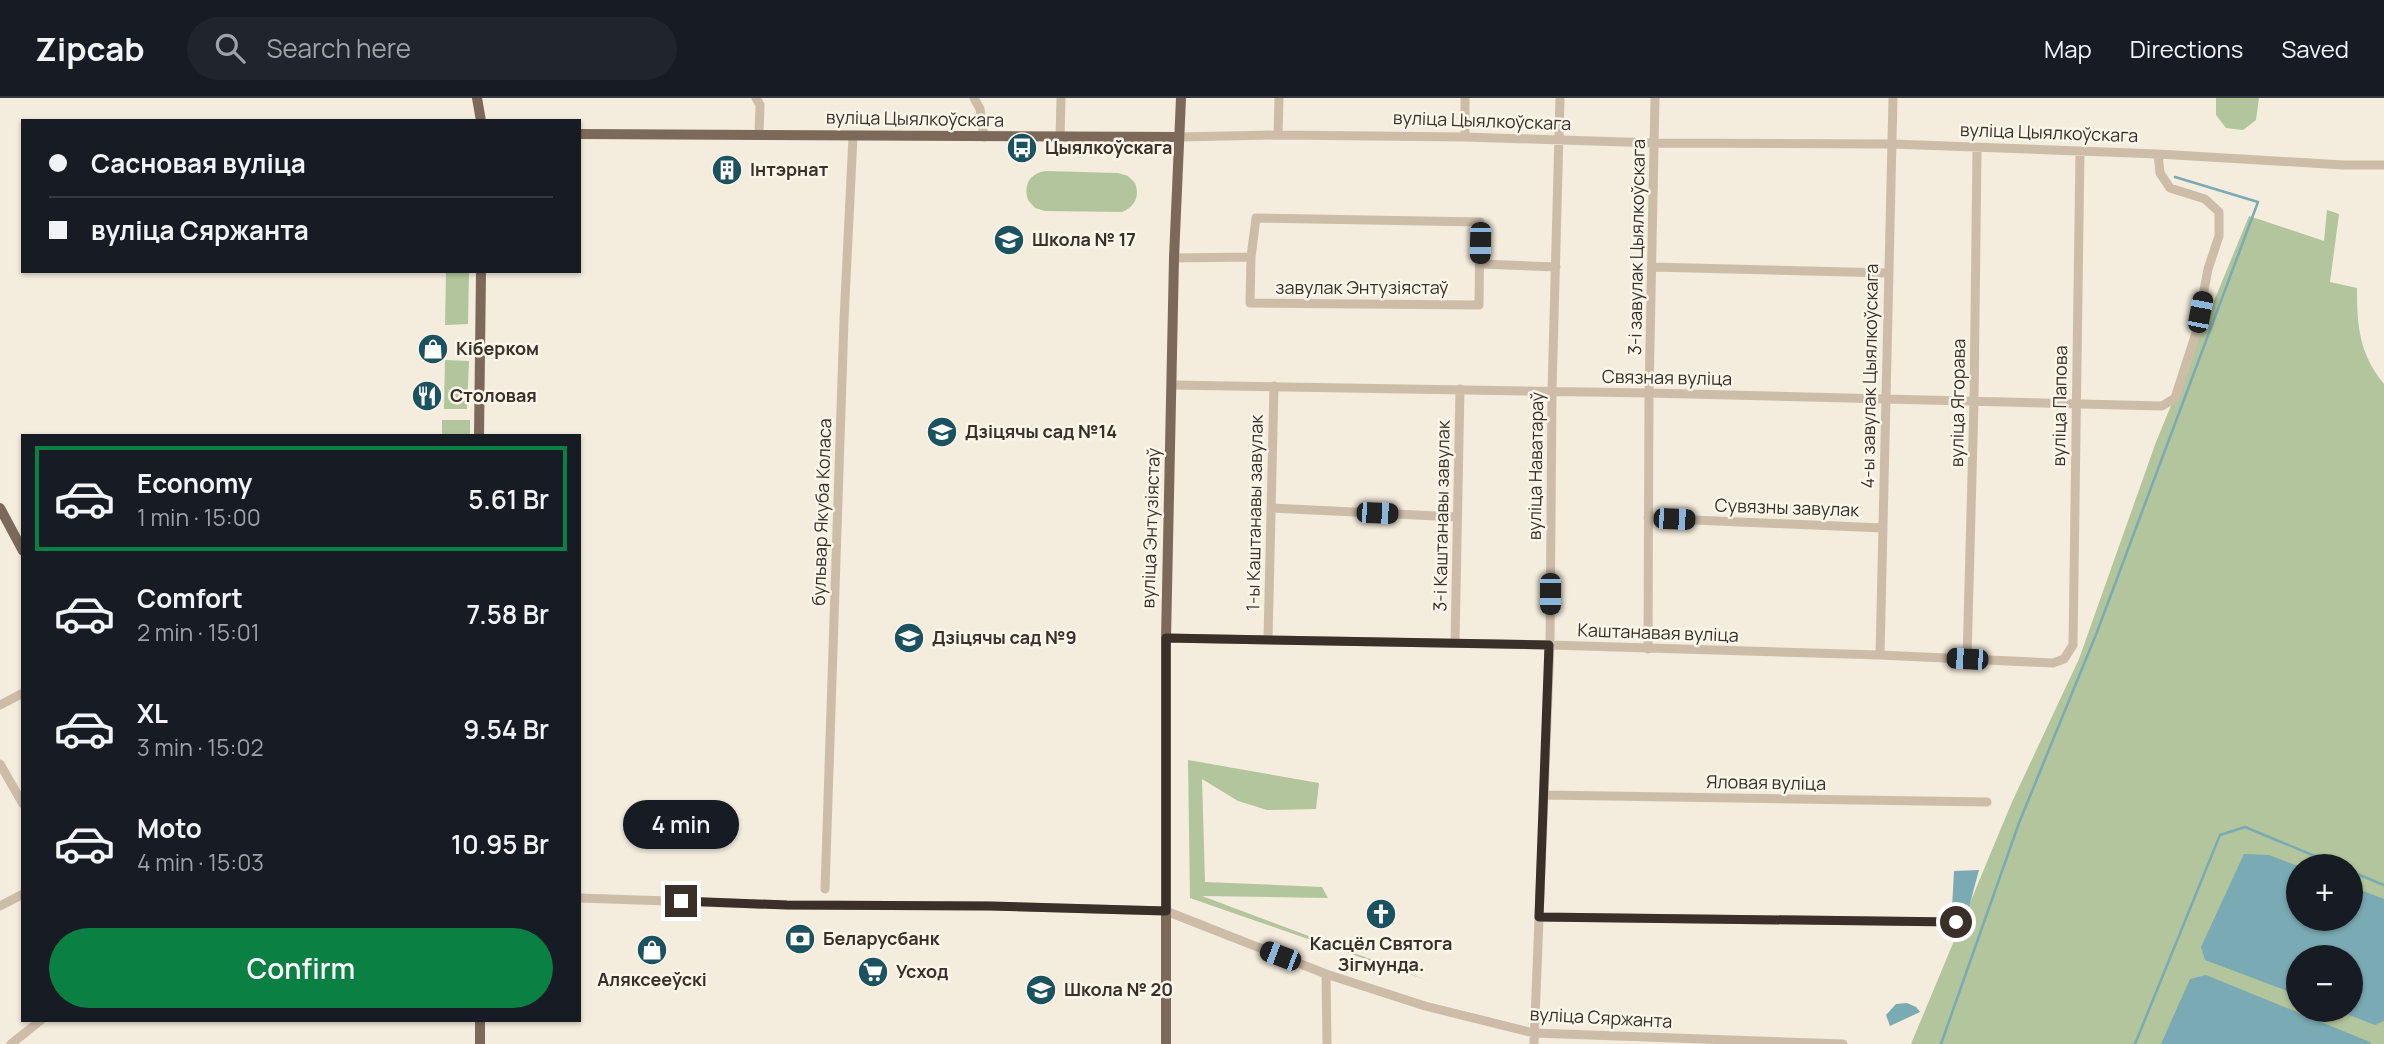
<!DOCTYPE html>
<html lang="en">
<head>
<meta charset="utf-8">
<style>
	:root { --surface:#171b24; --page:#20242c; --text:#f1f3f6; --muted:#9ea1a6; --line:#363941; --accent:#0b8043 }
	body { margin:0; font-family:Manrope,sans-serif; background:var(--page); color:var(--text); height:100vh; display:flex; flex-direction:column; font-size:26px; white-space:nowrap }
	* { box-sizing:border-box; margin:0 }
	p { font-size:23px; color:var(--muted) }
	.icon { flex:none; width:38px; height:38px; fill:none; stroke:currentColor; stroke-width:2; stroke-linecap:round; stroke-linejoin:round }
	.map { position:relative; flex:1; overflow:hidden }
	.drawer { position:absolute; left:21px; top:336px; width:560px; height:588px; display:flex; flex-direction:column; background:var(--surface); border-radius:0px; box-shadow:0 2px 5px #0004 }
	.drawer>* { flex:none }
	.top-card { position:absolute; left:21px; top:21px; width:560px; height:154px; border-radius:0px; box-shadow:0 2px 5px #0004; display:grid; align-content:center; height:154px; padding:0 28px; background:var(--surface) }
	.fabs { position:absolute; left:2286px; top:756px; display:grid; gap:14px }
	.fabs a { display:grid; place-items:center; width:77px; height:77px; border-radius:50%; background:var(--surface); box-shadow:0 2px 5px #0004; font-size:35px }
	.end { position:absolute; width:32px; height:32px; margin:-16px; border:9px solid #3a3029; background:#fff; box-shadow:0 0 0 4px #fff }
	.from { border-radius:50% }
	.bubble { position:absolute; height:49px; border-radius:24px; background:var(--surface); box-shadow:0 2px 5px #0004; font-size:23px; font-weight:600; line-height:49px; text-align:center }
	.car { position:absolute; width:21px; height:42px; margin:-21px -10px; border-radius:9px; box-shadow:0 0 5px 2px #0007; background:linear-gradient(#222 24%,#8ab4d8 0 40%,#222 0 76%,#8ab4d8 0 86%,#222 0) }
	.top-card b { display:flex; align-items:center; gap:24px; height:66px; font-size:26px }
	.top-card b+b { border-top:2px solid var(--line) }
	.top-card i { width:18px; height:18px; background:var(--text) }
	ul { padding:12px 0 0; list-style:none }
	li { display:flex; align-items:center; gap:21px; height:105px; margin:0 14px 10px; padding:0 14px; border:4px solid transparent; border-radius:0px }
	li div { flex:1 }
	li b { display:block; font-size:26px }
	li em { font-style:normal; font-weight:600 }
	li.on { border-color:var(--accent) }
	li>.icon { width:63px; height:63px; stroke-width:1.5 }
	.action { display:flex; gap:14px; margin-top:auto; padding:14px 28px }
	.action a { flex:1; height:80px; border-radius:42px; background:var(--accent); color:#fff; font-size:28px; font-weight:600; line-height:80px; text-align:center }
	header { display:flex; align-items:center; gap:42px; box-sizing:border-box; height:98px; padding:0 35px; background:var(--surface); border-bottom:2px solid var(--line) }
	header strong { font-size:33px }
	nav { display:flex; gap:38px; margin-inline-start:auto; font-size:24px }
	.search { width:490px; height:63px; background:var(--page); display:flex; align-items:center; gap:18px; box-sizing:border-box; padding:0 24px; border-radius:38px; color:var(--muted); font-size:26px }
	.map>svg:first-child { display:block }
</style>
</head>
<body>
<header>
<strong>Zipcab</strong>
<div class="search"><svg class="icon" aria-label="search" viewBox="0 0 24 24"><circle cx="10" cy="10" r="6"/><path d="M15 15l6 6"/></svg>Search here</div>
<nav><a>Map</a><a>Directions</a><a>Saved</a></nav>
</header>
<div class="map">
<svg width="2384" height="946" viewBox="0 0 2384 946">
	<rect width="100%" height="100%" fill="#f4ecdd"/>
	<path fill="#b2c59c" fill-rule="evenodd" d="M2216 0H2259L2256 22 2243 32 2226 30 2216 17Z
		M1046 73 1118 75 1128 78 1135 85C1140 98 1135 109 1122 114L1045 113 1035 110 1028 102C1023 87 1030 75 1046 73Z
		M2327 112 2339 116 2330 184 2357 190C2357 228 2359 255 2384 286V946H1911L2012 704 2079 561 2156 344 2249 118 2324 143ZM2298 768H2350V821H2298ZM2298 859H2350V912H2298Z
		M446 173H469L468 226 445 227Z
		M445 262 469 263 467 311H444Z
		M442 322H470V338H442Z
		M1188 662 1319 685 1316 711 1267 712 1238 703 1202 681 1205 784 1322 789 1328 800 1202 798 1429 883 1190 800Z"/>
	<path fill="#7aaab3" d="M2244 756 2269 757 2298 768V821H2350V788L2384 801V923L2375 927 2336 912H2350V859H2298V897L2205 862 2201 849Z
		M1979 772 1969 809 1952 810 1954 773Z
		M2206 877 2370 944 2371 946H2161L2190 881Z
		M1907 905 1916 909 1920 914 1890 928 1886 917 1896 906Z"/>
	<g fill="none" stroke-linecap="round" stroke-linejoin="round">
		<path stroke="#7aaab3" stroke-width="2.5" d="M2350 773 2384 787
			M1941 946 2019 725 2097 534 2258 104 2175 79
			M2135 946 2220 737 2245 729 2339 768"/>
		<path stroke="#cdbda8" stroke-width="9" d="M756 0 760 7 759 36
			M974 0 980 11 984 39
			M1278 37 1279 0
			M1179 39 1278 37 1465 39 1655 45 1893 46 2158 56 2343 67H2384
			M1465 39V0
			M1060 40 1061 0
			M1256 120 1480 124 1479 207 1250 205 1251 159Z
			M1174 160 1251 159
			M1480 166 1556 169
			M1652 169 1888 175
			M1172 287 1649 295 2162 308 2175 300 2196 235 2208 171 2219 138V114L2205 101 2170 90 2160 75 2158 56
			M1271 410 1457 419
			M1648 420 1882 430
			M1166 540 1550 547 1880 557 2053 565 2064 561 2073 547 2080 53
			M1268 542 1274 288
			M1455 545 1460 291
			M1648 551 1649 295 1655 0
			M1880 557 1893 0
			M1967 561 1974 304 1977 51
			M0 607 23 595
			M0 666 23 706
			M1545 697 1987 704
			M825 791 844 222 853 39
			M579 800 787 807 990 808 1166 813 1326 876 1425 908 1534 935 1843 946
			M0 808 23 796
			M1539 819 1957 824
			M1326 876 1327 946
			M11 946 41 922
			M1534 946 1550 547 1552 293 1560 0"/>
		<path stroke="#7d6959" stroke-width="10" d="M477 0 481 23
			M579 36 1179 39
			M479 338 481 173
			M0 410 23 453
			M480 922V946
			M1166 946V540L1174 160 1181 0"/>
	</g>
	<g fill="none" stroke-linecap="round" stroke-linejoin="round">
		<path stroke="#3a3029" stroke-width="9" d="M681 803 787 807 990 808 1166 813V540L1549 547 1539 819 1956 824"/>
	</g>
	<defs>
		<g id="bus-disc" transform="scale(1.575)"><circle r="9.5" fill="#1b525f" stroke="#fbf5ea"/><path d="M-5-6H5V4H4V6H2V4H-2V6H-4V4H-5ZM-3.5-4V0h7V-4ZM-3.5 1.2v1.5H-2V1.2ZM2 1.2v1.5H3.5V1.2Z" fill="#fff"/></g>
		<g id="building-disc" transform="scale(1.575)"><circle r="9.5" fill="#1b525f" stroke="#fbf5ea"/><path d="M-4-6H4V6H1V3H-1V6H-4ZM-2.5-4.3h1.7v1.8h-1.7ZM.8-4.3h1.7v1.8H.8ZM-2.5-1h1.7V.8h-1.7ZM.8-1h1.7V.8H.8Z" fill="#fff"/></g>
		<g id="school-disc" transform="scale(1.575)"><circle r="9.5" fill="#1b525f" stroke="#fbf5ea"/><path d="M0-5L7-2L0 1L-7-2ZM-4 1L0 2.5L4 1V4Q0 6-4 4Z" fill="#fff"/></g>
		<g id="shop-disc" transform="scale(1.575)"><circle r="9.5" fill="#1b525f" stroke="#fbf5ea"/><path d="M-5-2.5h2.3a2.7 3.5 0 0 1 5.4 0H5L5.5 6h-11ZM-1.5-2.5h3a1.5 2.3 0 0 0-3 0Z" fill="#fff"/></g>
		<g id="restaurant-disc" transform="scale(1.575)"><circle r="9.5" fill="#1b525f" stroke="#fbf5ea"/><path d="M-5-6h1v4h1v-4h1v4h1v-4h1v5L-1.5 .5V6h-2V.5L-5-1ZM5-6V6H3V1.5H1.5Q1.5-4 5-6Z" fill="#fff"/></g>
		<g id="church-disc" transform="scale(1.575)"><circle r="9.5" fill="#1b525f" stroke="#fbf5ea"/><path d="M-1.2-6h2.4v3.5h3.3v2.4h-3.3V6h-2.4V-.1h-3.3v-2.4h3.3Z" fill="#fff"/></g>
		<g id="bank-disc" transform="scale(1.575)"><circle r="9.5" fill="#1b525f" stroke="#fbf5ea"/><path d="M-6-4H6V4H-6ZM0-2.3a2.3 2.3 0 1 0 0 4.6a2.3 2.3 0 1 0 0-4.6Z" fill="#fff"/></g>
		<g id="supermarket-disc" transform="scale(1.575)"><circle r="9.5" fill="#1b525f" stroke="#fbf5ea"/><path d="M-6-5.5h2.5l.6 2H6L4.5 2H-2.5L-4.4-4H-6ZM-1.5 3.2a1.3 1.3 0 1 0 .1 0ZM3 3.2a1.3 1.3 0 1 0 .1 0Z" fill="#fff"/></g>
	</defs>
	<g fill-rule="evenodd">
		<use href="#bus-disc" x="1022" y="50"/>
		<use href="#building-disc" x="727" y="72"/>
		<use href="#school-disc" x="1009" y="142"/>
		<use href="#shop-disc" x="433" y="251"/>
		<use href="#restaurant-disc" x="427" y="298"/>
		<use href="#school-disc" x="942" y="334"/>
		<use href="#school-disc" x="909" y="540"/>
		<use href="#church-disc" x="1381" y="816"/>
		<use href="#bank-disc" x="800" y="841"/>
		<use href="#shop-disc" x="652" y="852"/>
		<use href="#supermarket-disc" x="873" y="874"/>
		<use href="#school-disc" x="1041" y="892"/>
	</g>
	<g text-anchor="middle" stroke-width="5" stroke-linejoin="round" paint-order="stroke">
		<g font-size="18" fill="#3a3029" stroke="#fbf5ea">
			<text transform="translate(915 21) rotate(1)" y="6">вуліца Цыялкоўскага</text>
			<text transform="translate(1482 23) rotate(2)" y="6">вуліца Цыялкоўскага</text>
			<text transform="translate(2049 35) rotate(2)" y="6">вуліца Цыялкоўскага</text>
			<text transform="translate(1637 149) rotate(-89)" y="6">3-і завулак Цыялкоўскага</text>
			<text x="1362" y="196">завулак Энтузіястаў</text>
			<text transform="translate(1870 278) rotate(-89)" y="6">4-ы завулак Цыялкоўскага</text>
			<text transform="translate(1667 280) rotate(1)" y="6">Связная вуліца</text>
			<text transform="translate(1958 305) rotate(-89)" y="6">вуліца Ягорава</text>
			<text transform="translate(2060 308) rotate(-89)" y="6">вуліца Папова</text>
			<text transform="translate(1536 368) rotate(-89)" y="6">вуліца Наватараў</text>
			<text transform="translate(1787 410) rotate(2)" y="6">Сувязны завулак</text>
			<text transform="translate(822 414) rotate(-88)" y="6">бульвар Якуба Коласа</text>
			<text transform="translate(1255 415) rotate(-89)" y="6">1-ы Каштанавы завулак</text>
			<text transform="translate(1442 418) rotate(-89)" y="6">3-і Каштанавы завулак</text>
			<text transform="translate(1151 430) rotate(-88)" y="6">вуліца Энтузіястаў</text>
			<text transform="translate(1658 535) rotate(2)" y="6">Каштанавая вуліца</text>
			<text transform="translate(1766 685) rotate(1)" y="6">Яловая вуліца</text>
			<text transform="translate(1601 920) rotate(3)" y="6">вуліца Сяржанта</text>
		</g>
		<g font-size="18" font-weight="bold" fill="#3a3029" stroke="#fbf5ea" text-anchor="start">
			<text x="1045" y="56">Цыялкоўскага</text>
			<text x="750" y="78">Інтэрнат</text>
			<text x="1032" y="148">Школа № 17</text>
			<text x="456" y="257">Кіберком</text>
			<text x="450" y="304">Столовая</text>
			<text x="965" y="340">Дзіцячы сад №14</text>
			<text x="932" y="546">Дзіцячы сад №9</text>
			<text x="823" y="847">Беларусбанк</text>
			<text x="1381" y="852" text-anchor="middle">Касцёл Святога<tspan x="1381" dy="21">Зігмунда.</tspan></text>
			<text x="896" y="880">Усход</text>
			<text x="652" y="888" text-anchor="middle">Аляксееўскі</text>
			<text x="1064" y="898">Школа № 20</text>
		</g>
	</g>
</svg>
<div class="fabs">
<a>+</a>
<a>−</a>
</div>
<i class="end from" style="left:1956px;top:824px"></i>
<i class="end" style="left:681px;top:803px"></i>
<div class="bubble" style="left:623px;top:702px;width:116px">4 min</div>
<i class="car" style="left:1480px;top:145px;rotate:181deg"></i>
<i class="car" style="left:2200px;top:214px;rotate:11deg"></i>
<i class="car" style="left:1377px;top:415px;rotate:92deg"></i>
<i class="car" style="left:1674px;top:421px;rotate:92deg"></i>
<i class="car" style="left:1550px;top:496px;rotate:180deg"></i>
<i class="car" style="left:1967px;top:561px;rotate:273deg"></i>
<i class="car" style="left:1280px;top:858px;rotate:291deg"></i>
<div class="top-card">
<b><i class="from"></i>Сасновая вуліца</b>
<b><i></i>вуліца Сяржанта</b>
</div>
<section class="drawer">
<ul>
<li class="on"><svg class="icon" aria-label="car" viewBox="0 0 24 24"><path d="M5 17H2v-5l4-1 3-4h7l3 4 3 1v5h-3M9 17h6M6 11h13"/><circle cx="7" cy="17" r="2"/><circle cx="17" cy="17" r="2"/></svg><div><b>Economy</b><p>1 min · 15:00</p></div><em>5.61 Br</em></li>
<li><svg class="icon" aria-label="car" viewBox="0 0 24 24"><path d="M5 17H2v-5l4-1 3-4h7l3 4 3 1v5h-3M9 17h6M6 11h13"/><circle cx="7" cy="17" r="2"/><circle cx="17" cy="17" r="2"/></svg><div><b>Comfort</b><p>2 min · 15:01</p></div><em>7.58 Br</em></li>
<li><svg class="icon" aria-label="car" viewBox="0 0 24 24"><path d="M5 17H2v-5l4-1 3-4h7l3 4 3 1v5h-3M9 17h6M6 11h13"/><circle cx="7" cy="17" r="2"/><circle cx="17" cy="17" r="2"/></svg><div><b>XL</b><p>3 min · 15:02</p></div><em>9.54 Br</em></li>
<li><svg class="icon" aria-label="car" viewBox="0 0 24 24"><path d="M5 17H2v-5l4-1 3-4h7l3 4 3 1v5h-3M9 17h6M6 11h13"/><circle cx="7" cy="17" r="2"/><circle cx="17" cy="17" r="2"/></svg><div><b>Moto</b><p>4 min · 15:03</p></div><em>10.95 Br</em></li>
</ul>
<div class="action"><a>Confirm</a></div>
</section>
</div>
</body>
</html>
